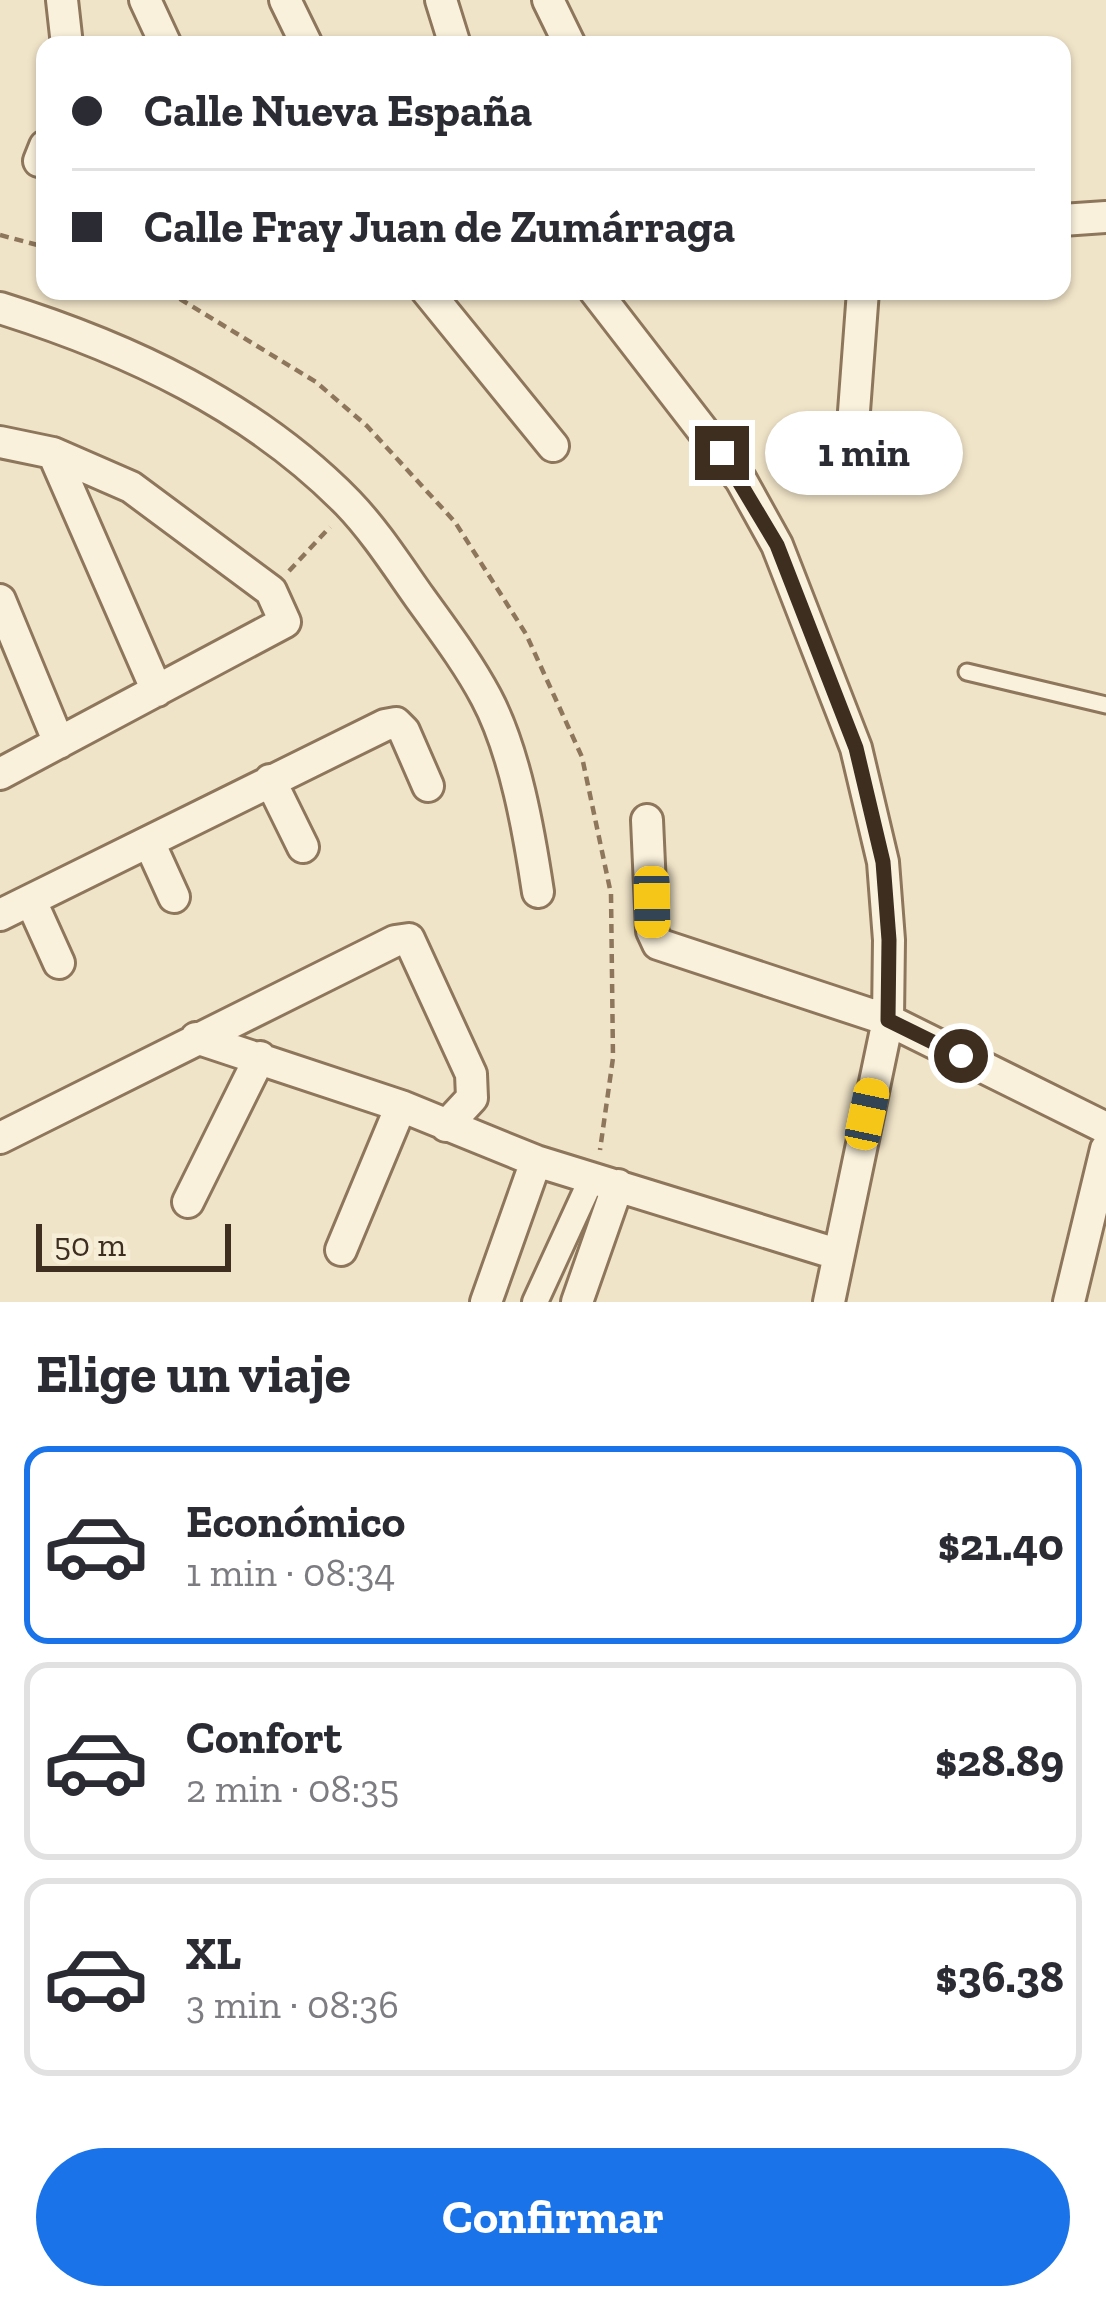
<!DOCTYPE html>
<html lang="es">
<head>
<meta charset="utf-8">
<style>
	:root { --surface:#fff; --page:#f2f2f3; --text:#2b2b33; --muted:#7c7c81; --line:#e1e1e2; --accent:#1a73e8 }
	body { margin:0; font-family:"Zilla Slab",serif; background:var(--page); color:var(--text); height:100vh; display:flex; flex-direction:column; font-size:45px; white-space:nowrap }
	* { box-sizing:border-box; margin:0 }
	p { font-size:39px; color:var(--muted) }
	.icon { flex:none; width:66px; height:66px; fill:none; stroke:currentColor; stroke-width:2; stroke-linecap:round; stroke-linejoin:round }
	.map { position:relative; height:1302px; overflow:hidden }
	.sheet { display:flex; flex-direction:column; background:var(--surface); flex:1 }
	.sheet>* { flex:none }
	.banner { position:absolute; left:36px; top:36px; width:1035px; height:264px; border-radius:24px; box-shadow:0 3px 9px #0004; display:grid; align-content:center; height:264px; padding:0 36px; background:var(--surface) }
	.scale { position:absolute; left:36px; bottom:30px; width:195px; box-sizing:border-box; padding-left:12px; border:6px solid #3d2e20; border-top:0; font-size:33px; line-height:42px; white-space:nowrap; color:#3d2e20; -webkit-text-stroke:9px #f7eed8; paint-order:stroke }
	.end { position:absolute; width:54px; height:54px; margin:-27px; border:15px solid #3d2e20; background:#fff; box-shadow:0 0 0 6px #fff }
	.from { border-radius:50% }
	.bubble { position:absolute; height:84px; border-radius:42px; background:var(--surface); box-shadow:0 3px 9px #0004; font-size:39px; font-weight:700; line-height:84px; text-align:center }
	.car { position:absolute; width:36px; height:72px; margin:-36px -18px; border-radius:15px; box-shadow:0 0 9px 3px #0007; background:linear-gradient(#f5c518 24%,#345 0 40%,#f5c518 0 76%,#345 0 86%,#f5c518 0) }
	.banner b { display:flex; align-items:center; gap:42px; height:114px; font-size:45px }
	.banner b+b { border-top:3px solid var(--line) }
	.banner i { width:30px; height:30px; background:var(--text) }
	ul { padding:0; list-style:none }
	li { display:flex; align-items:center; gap:36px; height:198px; margin:0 24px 18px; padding:0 12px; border:6px solid var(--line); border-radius:24px }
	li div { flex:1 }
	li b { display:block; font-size:45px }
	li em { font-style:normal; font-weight:700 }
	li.selected { border-color:var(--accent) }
	li>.icon { width:108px; height:108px; stroke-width:1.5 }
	h2 { padding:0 36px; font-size:54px; line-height:144px }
	.button { display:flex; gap:24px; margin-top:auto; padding:24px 36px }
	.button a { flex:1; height:138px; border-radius:72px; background:var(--accent); color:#fff; font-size:48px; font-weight:700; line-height:138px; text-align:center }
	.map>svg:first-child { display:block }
</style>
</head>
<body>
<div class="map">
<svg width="1106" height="1302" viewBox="0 0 1106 1302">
	<rect width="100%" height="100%" fill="#f0e4c8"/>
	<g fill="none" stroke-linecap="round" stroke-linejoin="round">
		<g stroke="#8d765c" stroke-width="21">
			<path id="service" d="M967 672 1106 705"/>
		</g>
		<g stroke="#8d765c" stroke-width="30">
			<path id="pedestrian" d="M535 1302 592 1178"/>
		</g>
		<g stroke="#8d765c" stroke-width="36">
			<path id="minor" d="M62 0 67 45
				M145 0 166 45
				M285 0 307 45
				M441 0 455 45
				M548 0 570 45
				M39 161 45 146
				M1062 220 1106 217
				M427 291 553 446
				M595 291 741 480 777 545 856 748 883 862 889 940 888 1020 829 1302
				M0 308C128 348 253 406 348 503 375 531 398 567 420 598 443 630 468 663 486 697 515 751 529 832 538 892
				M852 438 863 291
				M0 442 53 453 131 487 271 591 285 622 0 774
				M53 453 157 691
				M0 600 59 743
				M270 780 303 847
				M647 820 652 931 658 944 888 1020 1106 1128
				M149 842 174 897
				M31 901 59 963
				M0 915 385 725 396 723 404 731 428 786
				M196 1038 401 1106 536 1161 837 1254
				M0 1138 395 941 409 939 471 1074 472 1098 446 1126
				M188 1202 260 1057
				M341 1250 401 1106
				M486 1302 536 1161
				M577 1302 618 1185
				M1069 1302 1106 1149"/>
		</g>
		<path stroke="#8d765c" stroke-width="4.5" stroke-dasharray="9 6" stroke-linecap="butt" d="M0 235 45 247
			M167 291 316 382 367 426 455 522 526 634 582 757 611 894 613 1058 600 1150
			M289 571 330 527"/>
		<use href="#service" stroke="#faf1dc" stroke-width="15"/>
		<use href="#pedestrian" stroke="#faf1dc" stroke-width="24"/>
		<use href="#minor" stroke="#faf1dc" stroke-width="30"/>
	</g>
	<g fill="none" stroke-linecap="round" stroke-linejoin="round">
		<path stroke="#3d2e20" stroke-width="15" d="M722 453 777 545 856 748 883 862 889 940 888 1020 961 1056"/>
	</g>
</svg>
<div class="scale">50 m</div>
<i class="end from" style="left:961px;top:1056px"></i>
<i class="end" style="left:722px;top:453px"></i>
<div class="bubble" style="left:765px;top:411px;width:198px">1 min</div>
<i class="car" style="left:652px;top:902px;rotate:179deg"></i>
<i class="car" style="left:867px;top:1114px;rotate:12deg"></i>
<div class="banner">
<b><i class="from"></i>Calle Nueva España</b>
<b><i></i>Calle Fray Juan de Zumárraga</b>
</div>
</div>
<section class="sheet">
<h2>Elige un viaje</h2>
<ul>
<li class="selected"><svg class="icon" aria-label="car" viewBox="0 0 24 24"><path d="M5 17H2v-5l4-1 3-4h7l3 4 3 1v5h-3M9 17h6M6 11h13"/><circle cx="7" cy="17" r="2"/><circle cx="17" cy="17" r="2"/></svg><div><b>Económico</b><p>1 min · 08:34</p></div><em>$21.40</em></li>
<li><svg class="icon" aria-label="car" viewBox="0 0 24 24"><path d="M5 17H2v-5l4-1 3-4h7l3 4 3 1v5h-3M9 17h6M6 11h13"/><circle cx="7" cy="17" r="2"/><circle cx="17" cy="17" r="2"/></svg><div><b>Confort</b><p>2 min · 08:35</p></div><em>$28.89</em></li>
<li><svg class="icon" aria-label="car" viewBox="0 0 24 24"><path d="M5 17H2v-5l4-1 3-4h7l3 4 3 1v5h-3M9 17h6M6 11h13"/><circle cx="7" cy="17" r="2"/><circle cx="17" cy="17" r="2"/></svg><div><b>XL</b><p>3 min · 08:36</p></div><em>$36.38</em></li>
</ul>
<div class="button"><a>Confirmar</a></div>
</section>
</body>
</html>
